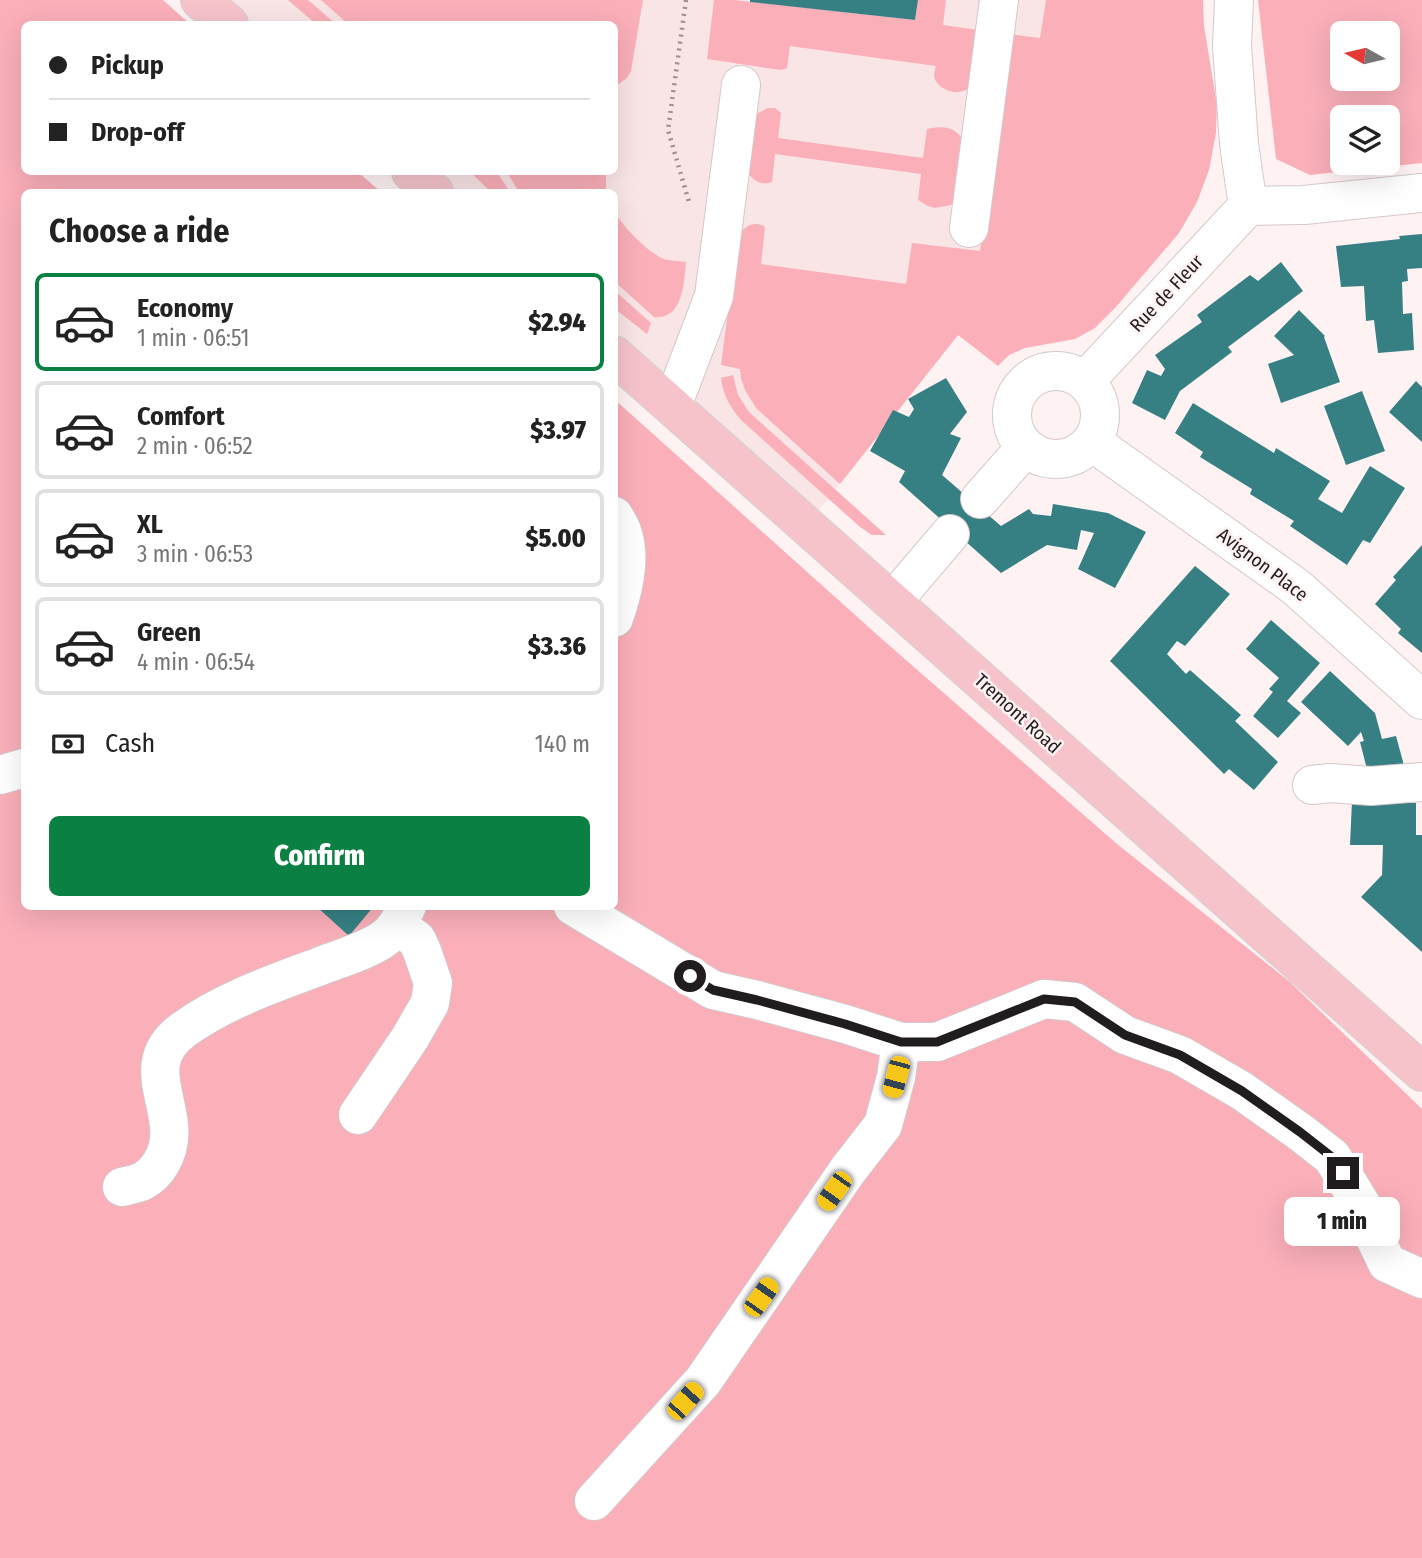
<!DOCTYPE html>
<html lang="en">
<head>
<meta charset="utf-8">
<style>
	:root { --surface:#fff; --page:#f2f2f2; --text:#222; --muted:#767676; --line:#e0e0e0; --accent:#0b8043 }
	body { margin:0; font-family:"Fira Sans Condensed",sans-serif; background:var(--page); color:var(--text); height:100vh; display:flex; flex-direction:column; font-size:26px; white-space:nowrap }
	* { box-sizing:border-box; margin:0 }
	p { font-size:23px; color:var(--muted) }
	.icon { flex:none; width:38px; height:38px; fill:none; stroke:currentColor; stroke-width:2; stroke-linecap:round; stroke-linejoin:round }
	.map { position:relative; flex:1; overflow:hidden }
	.details { position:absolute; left:21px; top:189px; width:597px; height:721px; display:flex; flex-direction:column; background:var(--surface); border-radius:10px; box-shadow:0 7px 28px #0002 }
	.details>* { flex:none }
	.top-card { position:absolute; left:21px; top:21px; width:597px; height:154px; border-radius:10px; box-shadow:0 7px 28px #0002; display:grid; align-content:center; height:154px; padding:0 28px; background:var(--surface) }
	.needle { width:46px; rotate:278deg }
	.tools { position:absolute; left:1330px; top:21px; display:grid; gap:14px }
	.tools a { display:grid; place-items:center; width:70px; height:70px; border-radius:10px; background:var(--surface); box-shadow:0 7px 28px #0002; font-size:35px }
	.end { position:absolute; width:32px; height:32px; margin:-16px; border:9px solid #211d1e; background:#fff; box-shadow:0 0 0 4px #fff }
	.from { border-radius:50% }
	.bubble { position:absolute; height:49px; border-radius:10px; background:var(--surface); box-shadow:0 7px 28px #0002; font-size:23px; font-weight:800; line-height:49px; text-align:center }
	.car { position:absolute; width:21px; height:42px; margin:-21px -10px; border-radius:9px; box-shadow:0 0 5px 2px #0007; background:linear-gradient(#f5c518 24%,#345 0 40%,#f5c518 0 76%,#345 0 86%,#f5c518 0) }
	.top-card b { display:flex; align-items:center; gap:24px; height:66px; font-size:26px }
	.top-card b+b { border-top:2px solid var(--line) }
	.top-card i { width:18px; height:18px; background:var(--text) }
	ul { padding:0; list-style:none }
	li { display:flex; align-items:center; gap:21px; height:98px; margin:0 14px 10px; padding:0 14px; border:4px solid var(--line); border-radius:10px }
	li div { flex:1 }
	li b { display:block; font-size:26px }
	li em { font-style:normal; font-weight:800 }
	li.active { border-color:var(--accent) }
	li>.icon { width:63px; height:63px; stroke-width:1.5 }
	h2 { padding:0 28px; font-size:32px; line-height:84px }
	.pay { display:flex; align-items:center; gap:18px; height:77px; padding:0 28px; font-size:26px }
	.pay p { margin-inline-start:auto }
	.primary-button { display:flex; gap:14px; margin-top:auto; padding:14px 28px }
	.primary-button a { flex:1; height:80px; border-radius:10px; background:var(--accent); color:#fff; font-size:28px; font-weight:800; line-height:80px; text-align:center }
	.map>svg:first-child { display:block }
</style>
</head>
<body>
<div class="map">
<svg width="1422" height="1558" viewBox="0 0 1422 1558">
	<rect width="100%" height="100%" fill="#fef2f3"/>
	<path fill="#f9e4e6" d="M218 0H1066L1054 41 1024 36 985 301 807 525 614 355V192H434L411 172H614V24H246Z"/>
	<path fill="#faafb9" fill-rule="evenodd" d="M0 0H163L190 24H24V172H358L381 192H24V906H614V399L883 640 1117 844 1290 982 1422 1109V1558H0Z
		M288 0H308L336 24H316Z
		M321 0H643L631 71 627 78 616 86 614 98V24H348Z
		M714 0H734L915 20 918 0H946L943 25 978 30 972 83C969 87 968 90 963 91 953 95 937 88 934 77 934 73 935 70 936 66L790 46 787 68 781 70 707 59Z
		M1046 0H1203L1204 26 1217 105 1216 133 1209 170 1197 202 1179 233 1115 308 1095 328 1075 339 1025 348 1009 355 998 366 958 335 840 484 756 408 745 390 741 378 740 369 721 365 738 235C746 226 754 220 765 227L761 264 906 284 912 243 980 251 1009 34 1040 38Z
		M1258 0H1422V163L1310 175 1276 159ZM1342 33H1388V79H1342ZM1342 117H1388V163H1342Z
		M768 108H775L781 113 778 138 923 158 927 129C943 125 957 127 964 142L957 197 951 205 935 208 928 206 918 200 921 174 775 154 772 182C760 186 753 180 746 171L754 115Z
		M470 172H497L510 192H491Z
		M507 172H606V192H519Z
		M614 212C623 226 648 253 664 259 671 261 679 261 686 262 684 283 683 320 654 317L614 281Z
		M614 290 651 323 647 334 614 308Z
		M733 375 738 395 749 412 886 535H872L860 527 741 420C730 407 723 395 721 378Z"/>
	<path fill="#368084" d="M750 0H918L915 20 750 2Z
		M1422 234V268L1407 269 1408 281 1402 282 1403 314 1412 313 1414 350 1378 353 1374 320 1366 321 1364 286 1341 287 1336 246 1400 239 1399 236Z
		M1281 262 1303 291 1228 347 1232 352 1180 391 1165 420 1132 403 1147 370 1161 376 1165 369 1155 355 1202 322 1197 315 1250 275 1258 281Z
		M1299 310 1325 336 1324 337 1340 382 1281 403 1268 364 1294 355 1274 336Z
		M946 378 967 412 950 434 961 438 942 475 1001 526 1029 509 1033 514 1051 516 1053 504 1108 513 1146 532 1115 588 1078 569 1094 533 1081 530 1077 550 1047 545 1001 573 899 482 905 471 870 451 893 410 909 417 914 409 908 399Z
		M1416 381 1422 387V442L1389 412Z
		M1362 391 1385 451 1346 465 1324 406Z
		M1193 403 1274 453 1276 448 1330 481 1318 499 1342 513 1370 466 1405 488 1370 543 1363 540 1347 565 1290 526 1294 521 1250 494 1252 489 1200 457 1203 452 1175 433Z
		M1422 545V653L1398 633 1401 629 1375 604 1396 580 1393 577Z
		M1195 566 1230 594 1185 646 1177 641 1167 654 1186 674 1190 670 1241 715 1235 721 1278 762 1254 790 1229 769 1224 774 1110 661Z
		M1271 620 1320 663 1287 701 1301 713 1278 738 1253 716 1273 692 1269 689 1279 678 1246 649Z
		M1330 671 1375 713 1382 739 1396 736 1405 769 1369 777 1360 742 1364 741 1361 732 1348 746 1301 702Z
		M1352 801 1416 803V835H1422V952L1361 897 1382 875 1383 845H1350Z
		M316 906H374L349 936Z"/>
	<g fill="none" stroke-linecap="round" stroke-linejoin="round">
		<g stroke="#d4c8ca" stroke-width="40">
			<path id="minor" d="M1248 206 1304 205 1422 193
				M969 228 999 0
				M1012 415a44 44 0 1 1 88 0a44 44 0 1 1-88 0Z
				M1085 381 1248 206 1239 144 1232 46 1234 0
				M672 406 714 296 741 85
				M1092 442 1296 587 1422 700
				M980 499 1025 448
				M614 516C617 521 620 526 622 531 632 558 623 592 614 618
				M893 601 950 534
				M0 775 24 768
				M1312 785 1330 783 1371 786 1422 782
				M573 906 713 990 757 1000 845 1024 901 1042H937L1044 999 1075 1002 1125 1035 1180 1055 1242 1091 1300 1132 1332 1157 1367 1214 1375 1238 1387 1263 1422 1279
				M358 1115 410 1038 430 1003 433 983 422 951 417 940 397 925
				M122 1187C129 1185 137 1184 143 1181 150 1177 157 1170 161 1163 190 1116 130 1069 183 1030 223 1001 272 984 318 967 338 959 370 950 386 937 396 929 402 917 407 906
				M594 1501 703 1381 848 1170 883 1125 896 1077 901 1042"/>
		</g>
		<g stroke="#d3d2d2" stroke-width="40">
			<path id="major" d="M200 0 229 24
				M411 172 434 192
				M614 355 1422 1072"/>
		</g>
		<path stroke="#989091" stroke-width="4.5" stroke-dasharray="2 5" stroke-linecap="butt" d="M686 0 668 130 689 202"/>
		<use href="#minor" stroke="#fff" stroke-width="38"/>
		<use href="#major" stroke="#f6c3cb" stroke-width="38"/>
	</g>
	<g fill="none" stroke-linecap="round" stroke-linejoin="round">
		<path stroke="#211d1e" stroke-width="9" d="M690 976 713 990 757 1000 845 1024 901 1042H937L1044 999 1075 1002 1125 1035 1180 1055 1242 1091 1300 1132 1332 1157 1343 1173"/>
	</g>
	<g text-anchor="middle" stroke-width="5" stroke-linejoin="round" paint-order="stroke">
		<g font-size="19" fill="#211d1e" stroke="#fef2f3">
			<text transform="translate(1166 293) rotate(-47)" y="7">Rue de Fleur</text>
			<text transform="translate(1263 564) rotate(37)" y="7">Avignon Place</text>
			<text transform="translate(1018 713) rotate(42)" y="7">Tremont Road</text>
		</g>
	</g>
</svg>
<div class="tools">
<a><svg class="needle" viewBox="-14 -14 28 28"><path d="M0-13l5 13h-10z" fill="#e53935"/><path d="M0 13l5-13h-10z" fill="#767676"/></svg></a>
<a><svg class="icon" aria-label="layers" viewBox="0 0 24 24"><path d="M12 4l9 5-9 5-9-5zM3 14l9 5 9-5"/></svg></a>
</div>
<i class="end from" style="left:690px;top:976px"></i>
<i class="end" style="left:1343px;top:1173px"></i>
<div class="bubble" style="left:1284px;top:1197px;width:116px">1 min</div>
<i class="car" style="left:896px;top:1077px;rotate:195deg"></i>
<i class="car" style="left:834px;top:1191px;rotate:215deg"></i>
<i class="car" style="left:761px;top:1297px;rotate:35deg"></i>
<i class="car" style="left:685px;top:1401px;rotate:42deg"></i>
<div class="top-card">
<b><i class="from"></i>Pickup</b>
<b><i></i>Drop-off</b>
</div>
<section class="details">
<h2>Choose a ride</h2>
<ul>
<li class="active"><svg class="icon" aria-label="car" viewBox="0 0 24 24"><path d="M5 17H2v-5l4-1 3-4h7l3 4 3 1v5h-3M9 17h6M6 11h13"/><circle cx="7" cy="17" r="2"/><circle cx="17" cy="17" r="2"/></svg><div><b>Economy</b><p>1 min · 06:51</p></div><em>$2.94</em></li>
<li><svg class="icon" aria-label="car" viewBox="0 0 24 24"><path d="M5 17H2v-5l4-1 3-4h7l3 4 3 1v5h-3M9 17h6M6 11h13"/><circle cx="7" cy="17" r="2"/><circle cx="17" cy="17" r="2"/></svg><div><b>Comfort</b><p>2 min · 06:52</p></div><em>$3.97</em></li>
<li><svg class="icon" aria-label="car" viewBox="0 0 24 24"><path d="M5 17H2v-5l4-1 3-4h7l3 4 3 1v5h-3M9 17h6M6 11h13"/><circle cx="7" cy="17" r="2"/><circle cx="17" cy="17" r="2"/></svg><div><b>XL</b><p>3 min · 06:53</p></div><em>$5.00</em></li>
<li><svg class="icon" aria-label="car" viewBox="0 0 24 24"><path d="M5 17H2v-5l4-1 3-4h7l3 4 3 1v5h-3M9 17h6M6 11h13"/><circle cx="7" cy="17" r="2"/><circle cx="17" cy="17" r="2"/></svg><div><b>Green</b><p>4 min · 06:54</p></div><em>$3.36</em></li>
</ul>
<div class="pay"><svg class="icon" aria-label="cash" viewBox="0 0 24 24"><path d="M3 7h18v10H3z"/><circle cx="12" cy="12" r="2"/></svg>Cash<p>140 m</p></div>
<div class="primary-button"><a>Confirm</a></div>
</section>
</div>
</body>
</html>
